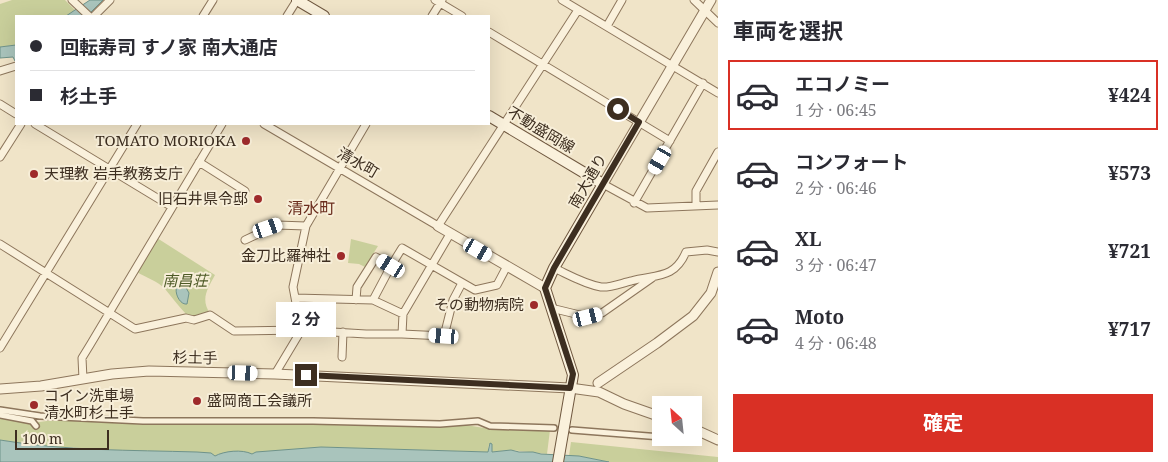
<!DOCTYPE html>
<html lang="ja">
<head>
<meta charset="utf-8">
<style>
	:root { --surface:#fff; --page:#f2f2f3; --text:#2b2b33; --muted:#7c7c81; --line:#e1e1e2; --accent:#d93025 }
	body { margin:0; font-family:"Noto Serif","Noto Sans JP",serif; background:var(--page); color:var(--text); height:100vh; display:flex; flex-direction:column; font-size:19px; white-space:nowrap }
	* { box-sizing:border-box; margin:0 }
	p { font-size:16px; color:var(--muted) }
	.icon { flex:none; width:28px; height:28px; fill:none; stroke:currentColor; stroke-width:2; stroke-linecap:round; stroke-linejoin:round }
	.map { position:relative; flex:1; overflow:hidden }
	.side { display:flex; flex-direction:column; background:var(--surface); width:450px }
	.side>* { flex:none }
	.banner { position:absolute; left:15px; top:15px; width:475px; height:110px; border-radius:0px; box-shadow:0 5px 20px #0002; display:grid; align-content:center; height:110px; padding:0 15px; background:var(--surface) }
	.needle { width:32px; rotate:333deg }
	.fabs { position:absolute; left:652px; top:396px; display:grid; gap:10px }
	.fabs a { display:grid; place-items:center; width:50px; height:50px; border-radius:0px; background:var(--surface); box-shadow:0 5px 20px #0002; font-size:25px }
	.scale { position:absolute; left:15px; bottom:12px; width:94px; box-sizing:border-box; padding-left:5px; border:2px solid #3d2e20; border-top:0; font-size:14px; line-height:18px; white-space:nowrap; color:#3d2e20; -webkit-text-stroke:4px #f7eed8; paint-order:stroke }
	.end { position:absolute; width:22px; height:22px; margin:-11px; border:6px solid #3d2e20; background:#fff; box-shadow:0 0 0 2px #fff }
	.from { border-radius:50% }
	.bubble { position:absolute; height:35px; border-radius:0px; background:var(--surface); box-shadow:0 5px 20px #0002; font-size:16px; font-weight:700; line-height:35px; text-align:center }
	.car { position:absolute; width:15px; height:30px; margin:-15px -8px; border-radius:6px; box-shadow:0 0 4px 1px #0007; background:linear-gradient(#fff 24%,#345 0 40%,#fff 0 76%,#345 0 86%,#fff 0) }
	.banner b { display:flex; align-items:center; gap:18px; height:48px; font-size:19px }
	.banner b+b { border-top:1px solid var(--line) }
	.banner i { width:12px; height:12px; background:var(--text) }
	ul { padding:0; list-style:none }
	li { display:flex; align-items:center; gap:15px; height:70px; margin:0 10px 8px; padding:0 5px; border:2px solid transparent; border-radius:0px }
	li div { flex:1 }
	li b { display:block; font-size:19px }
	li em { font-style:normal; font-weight:700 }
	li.on { border-color:var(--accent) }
	li>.icon { width:45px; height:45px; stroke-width:1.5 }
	h2 { padding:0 15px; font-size:22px; line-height:60px }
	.cta { display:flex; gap:10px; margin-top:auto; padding:10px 15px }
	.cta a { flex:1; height:58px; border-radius:0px; background:var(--accent); color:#fff; font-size:20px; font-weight:700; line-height:58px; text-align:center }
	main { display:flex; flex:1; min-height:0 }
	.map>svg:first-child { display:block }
</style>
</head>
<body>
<main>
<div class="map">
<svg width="718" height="462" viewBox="0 0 718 462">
	<rect width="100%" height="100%" fill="#f0e4c8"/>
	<path fill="#c9cf9b" d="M12 0H65L75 10 66 16H16V45L0 47V4Z
		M157 238 215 275C208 288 200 299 210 313L195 316 186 314C178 306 172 297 165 289 159 282 145 277 137 272Z
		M351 239 378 246 365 267 359 264 348 263Z
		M0 417 32 423 54 420 153 425 272 424 439 427 466 425 490 429 550 430 547 454 511 450 492 452V444H489L488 452 321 447 252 454H219L215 456 31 445 0 440Z
		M571 442 718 457V462H609L579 456H569Z"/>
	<path fill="#a9c4bc" stroke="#6f938a" d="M90 0H103L87 16H66Z
		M16 45V60L15 61 13 57 0 58V47Z
		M180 285 185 286 189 293 187 304H185C179 303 174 292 177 286Z
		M0 440C65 451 131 450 197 452L211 453 215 456C224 451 242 449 252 454L256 452 321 447 488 452 490 443 492 444V452L511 450 519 452H533L541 454 579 456 609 462H0Z"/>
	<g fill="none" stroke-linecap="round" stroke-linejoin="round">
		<g stroke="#8d765c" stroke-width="8">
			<path id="pedestrian" d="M0 410 40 416 143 421H313L440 424 478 421 490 426 554 428
				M0 415 32 421 36 426
				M572 430 661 437
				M663 438 679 439"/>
		</g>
		<g stroke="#8d765c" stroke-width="9">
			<path id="minor" d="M72 0 89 16
				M435 0 462 16
				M562 0 718 93
				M694 0 718 23
				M94 16 110 0
				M203 16 213 0
				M287 16 297 0
				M432 16 442 0
				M607 26 622 0
				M489 32 670 141
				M0 71 16 66
				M0 104 16 114
				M35 124 172 207
				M264 124 438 226 578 10
				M0 157 21 124
				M199 162 245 191
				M603 184 647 208 718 205
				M634 203 703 83
				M696 206V191L718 152
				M245 240 277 225 306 226
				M0 244 135 329 186 318 194 320 210 315 234 331 300 330 366 334H402L403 314
				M554 268C569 275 584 284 601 287 610 288 622 283 631 281 655 274 674 280 686 252L707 250 718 252
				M295 298 373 300 403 314 450 234
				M356 300 357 287 376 257 391 266 402 248 475 290 497 285 507 266
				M373 300 391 266
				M551 308 588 317 602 313 652 278
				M402 334 444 336 453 300 462 283
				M0 348 137 124
				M342 357 343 332
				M275 374 299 334V319L293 287 306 226 366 124
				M83 379 82 358 90 345 222 124"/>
		</g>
		<g stroke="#8d765c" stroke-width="11">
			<path id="tertiary" d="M603 184 711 0
				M438 226 545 288
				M598 383 657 343 693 316 711 293 718 272
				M0 389 41 386 112 374 149 371 275 374 570 388 599 392 624 404 661 417
				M694 429 718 440"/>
		</g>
		<g stroke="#6f573f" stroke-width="12">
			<path id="secondary" d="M297 0 324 16
				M489 116 603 184 554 268 545 288 573 375 558 462"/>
		</g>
		<use href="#pedestrian" stroke="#faf1dc" stroke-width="5"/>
		<use href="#minor" stroke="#faf1dc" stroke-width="7"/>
		<use href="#tertiary" stroke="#faf1dc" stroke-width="9"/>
		<use href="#secondary" stroke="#faf1dc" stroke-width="10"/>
	</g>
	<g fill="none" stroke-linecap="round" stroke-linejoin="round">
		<path stroke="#3d2e20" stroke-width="6" d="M306 375 570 388 573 374 545 288 554 268 639 122 618 109"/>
	</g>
	<g fill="#9e2a2b" stroke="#f7eed8" stroke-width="2">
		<circle cx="246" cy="141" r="5"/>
		<circle cx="34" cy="174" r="5"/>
		<circle cx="258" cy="199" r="5"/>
		<circle cx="341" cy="256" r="5"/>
		<circle cx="534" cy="305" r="5"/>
		<circle cx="197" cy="401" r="5"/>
		<circle cx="34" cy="405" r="5"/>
	</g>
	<g text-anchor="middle" stroke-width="4" stroke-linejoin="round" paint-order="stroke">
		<g font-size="15" fill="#3d2e20" stroke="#f7eed8">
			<text transform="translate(541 130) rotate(31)" y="5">不動盛岡線</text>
			<text transform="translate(358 163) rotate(30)" y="5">清水町</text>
			<text transform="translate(588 181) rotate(-60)" y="5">南大通り</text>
			<text transform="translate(195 358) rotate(1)" y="5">杉土手</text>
		</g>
		<g font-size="15" fill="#3d2e20" stroke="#f7eed8" text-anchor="end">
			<text x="236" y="146">TOMATO MORIOKA</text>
			<text x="44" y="179" text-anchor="start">天理教 岩手教務支庁</text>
			<text x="248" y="204">旧石井県令邸</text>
			<text x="331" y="261">金刀比羅神社</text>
			<text x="524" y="310">その動物病院</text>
			<text x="44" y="401" text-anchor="start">コイン洗車場<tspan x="44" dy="17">清水町杉土手</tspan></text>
			<text x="207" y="406" text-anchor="start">盛岡商工会議所</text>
		</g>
		<g font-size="15" font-style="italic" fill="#4d5a26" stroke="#f7eed8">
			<text x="185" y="286">南昌荘</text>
		</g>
		<g font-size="16" fill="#6b2e1e" stroke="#f7eed8">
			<text x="311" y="214">清水町</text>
		</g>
	</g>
</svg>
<div class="fabs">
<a><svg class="needle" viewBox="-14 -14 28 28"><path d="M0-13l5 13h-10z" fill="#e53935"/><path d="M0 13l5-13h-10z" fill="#7c7c81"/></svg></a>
</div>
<div class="scale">100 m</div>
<i class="end from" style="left:618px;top:109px"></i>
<i class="end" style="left:306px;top:375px"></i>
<div class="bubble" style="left:276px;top:302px;width:60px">2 分</div>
<i class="car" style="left:660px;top:160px;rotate:210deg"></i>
<i class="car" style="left:268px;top:228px;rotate:71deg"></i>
<i class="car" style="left:478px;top:250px;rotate:120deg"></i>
<i class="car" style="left:391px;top:266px;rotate:301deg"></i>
<i class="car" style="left:588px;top:317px;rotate:76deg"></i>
<i class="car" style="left:444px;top:336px;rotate:274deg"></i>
<i class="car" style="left:243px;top:373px;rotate:92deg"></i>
<div class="banner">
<b><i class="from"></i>回転寿司 すノ家 南大通店</b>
<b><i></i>杉土手</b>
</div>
</div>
<section class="side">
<h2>車両を選択</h2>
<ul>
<li class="on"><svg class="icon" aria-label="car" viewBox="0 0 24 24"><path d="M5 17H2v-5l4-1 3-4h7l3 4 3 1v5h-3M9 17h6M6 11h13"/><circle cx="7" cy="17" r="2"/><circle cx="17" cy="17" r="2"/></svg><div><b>エコノミー</b><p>1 分 · 06:45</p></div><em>¥424</em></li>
<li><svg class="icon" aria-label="car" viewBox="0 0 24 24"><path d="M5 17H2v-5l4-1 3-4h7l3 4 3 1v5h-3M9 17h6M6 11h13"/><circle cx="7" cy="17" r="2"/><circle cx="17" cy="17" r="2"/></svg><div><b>コンフォート</b><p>2 分 · 06:46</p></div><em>¥573</em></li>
<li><svg class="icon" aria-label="car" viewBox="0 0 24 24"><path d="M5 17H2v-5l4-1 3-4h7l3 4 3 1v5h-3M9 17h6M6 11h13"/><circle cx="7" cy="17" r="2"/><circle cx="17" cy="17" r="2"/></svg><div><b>XL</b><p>3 分 · 06:47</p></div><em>¥721</em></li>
<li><svg class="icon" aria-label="car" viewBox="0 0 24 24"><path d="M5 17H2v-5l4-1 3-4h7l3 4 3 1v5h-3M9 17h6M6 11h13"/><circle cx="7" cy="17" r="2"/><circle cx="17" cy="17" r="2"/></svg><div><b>Moto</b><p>4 分 · 06:48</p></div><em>¥717</em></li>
</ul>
<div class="cta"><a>確定</a></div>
</section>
</main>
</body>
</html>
